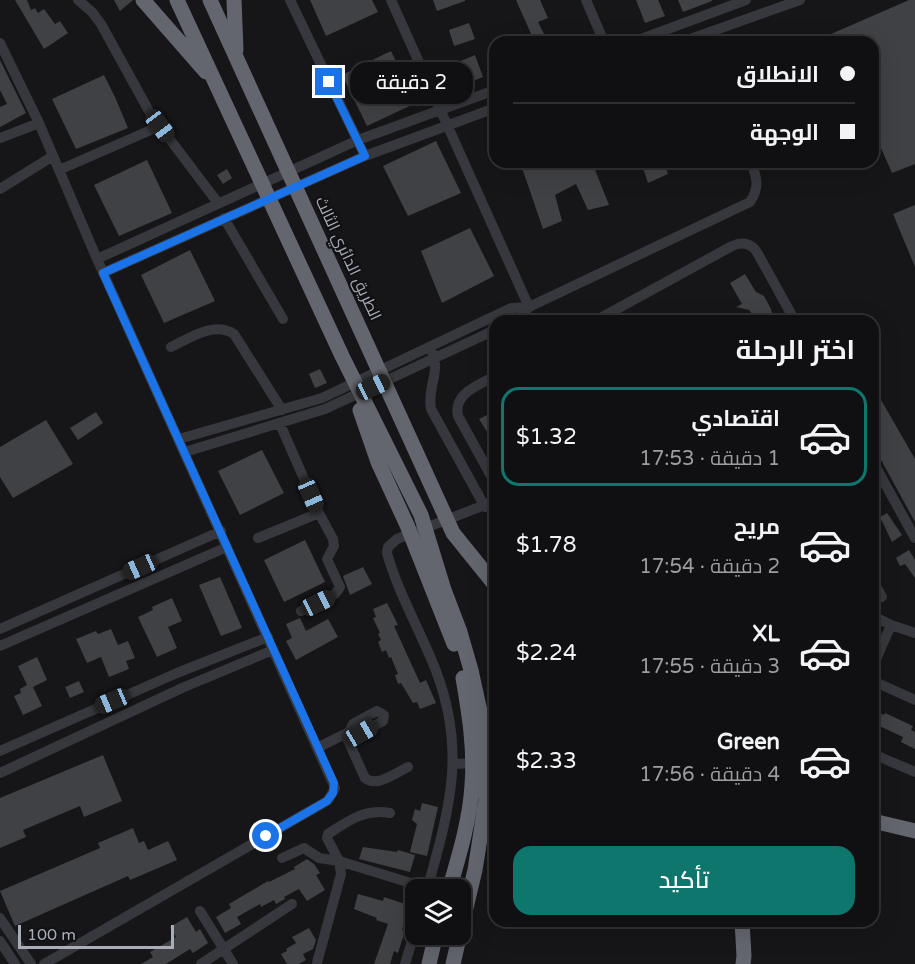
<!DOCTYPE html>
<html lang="ar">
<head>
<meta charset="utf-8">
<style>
	:root { --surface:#101012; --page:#1e1e20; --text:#f1f3f6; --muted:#9c9d9f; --line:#303032; --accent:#0f766e }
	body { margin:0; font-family:"Varela Round",Cairo,sans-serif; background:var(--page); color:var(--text); direction:rtl; height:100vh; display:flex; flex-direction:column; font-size:22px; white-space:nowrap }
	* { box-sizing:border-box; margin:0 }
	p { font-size:20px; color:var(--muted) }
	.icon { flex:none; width:33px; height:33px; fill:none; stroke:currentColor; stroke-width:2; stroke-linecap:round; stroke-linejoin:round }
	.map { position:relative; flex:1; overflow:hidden; direction:ltr }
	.details { position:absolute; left:489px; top:315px; width:390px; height:612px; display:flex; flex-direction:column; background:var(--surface); border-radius:18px; box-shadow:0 6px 24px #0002,0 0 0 2px var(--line); direction:rtl }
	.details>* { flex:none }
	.guide { position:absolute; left:489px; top:36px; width:390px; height:132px; border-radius:18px; box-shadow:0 6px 24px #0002,0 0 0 2px var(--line); direction:rtl; display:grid; align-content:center; height:132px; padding:0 24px; background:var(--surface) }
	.controls { position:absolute; left:405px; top:879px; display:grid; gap:12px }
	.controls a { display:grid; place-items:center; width:66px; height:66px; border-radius:12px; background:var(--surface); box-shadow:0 6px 24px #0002,0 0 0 2px var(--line); font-size:30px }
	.scale { position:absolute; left:18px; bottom:15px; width:156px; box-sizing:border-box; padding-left:6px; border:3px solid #a8adb8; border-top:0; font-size:16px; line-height:21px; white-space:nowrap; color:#a8adb8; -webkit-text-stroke:4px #111113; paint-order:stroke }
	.end { position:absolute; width:27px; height:27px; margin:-14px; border:8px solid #1a73e8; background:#fff; box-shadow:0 0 0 3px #fff }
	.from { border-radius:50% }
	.bubble { position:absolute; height:42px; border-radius:18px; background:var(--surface); box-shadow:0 6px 24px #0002,0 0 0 2px var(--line); font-size:20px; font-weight:600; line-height:42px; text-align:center; direction:rtl }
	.car { position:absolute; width:18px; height:36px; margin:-18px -9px; border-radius:8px; box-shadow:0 0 4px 2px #0007; background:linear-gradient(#222 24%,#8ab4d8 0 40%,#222 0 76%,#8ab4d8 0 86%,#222 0) }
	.guide b { display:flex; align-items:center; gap:21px; height:57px; font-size:22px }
	.guide b+b { border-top:2px solid var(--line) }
	.guide i { width:15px; height:15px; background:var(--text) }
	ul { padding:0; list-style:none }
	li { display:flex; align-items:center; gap:18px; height:99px; margin:0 12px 9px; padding:0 12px; border:3px solid transparent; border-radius:18px }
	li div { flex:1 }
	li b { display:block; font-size:22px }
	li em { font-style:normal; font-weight:600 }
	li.current { border-color:var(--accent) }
	li>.icon { width:54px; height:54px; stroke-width:1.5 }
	h2 { padding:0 24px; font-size:27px; line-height:72px }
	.cta { display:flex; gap:12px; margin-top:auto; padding:12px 24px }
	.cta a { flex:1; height:69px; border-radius:18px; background:var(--accent); color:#fff; font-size:24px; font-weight:600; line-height:69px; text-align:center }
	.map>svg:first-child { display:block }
</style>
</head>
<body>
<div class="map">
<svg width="915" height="964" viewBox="0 0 915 964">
	<rect width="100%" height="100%" fill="#161618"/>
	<path fill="#404145" d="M15 0H27L31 10 35 8 38 13 44 9 55 24 60 21 68 33 44 49Z
		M114 0H133L120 11Z
		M310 0H372L378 12 326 36Z
		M433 0H465V1L437 11Z
		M516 0H540L548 18 538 22 548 42H520L532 36Z
		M636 0H658L665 16 645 23Z
		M678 0H712V1L683 12Z
		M909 0H915V164L892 173 873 130V42H835L831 34Z
		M469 23 475 39 454 46 449 30Z
		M391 51 416 103 367 126 342 75Z
		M475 55 483 77 465 84 456 63Z
		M0 60 26 113 0 127V107L7 104 0 90Z
		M104 75 115 97 128 128 76 149 52 99Z
		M436 141 461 193 408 216 383 166Z
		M147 160 172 213 119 236 94 185Z
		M520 162H592L609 205 588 210 576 184 555 195 562 221 543 229Z
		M641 162H664L668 174 648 183Z
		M227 169 232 178 223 184 217 175Z
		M915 205V267L893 214Z
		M470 228 494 276 442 303 421 251Z
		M190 250 215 301 164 323 141 275Z
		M745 274 756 292 764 296 771 309 773 317 766 321H758L749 310 736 307 742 304 730 283Z
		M320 369 327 383 315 388 309 374Z
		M873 386 915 459V522L880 458 873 452Z
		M495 411V445L479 419Z
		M96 412 103 423 78 440 70 428Z
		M46 420 73 464 13 498 0 477V447Z
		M262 450 284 493 240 515 218 471Z
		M887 513 902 535 892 542 880 517Z
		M305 540 325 582 284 602 264 560Z
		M909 550 915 560V578L905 564 900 566 896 558Z
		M363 567 372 584 350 595 343 576Z
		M220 577 242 628 221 636 199 585Z
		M172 598 182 621 168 627 177 648 157 657 138 617 153 610 152 607Z
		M387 603 398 625 394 626 420 683 426 680 436 703 420 709 417 702 413 703 401 683 398 684 395 675 398 674 391 657 389 658 386 650 382 652 378 642 381 640 378 634 380 633 373 618 376 617 373 609Z
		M300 618 306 631 328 619 338 637 296 660 286 641 292 638 286 624Z
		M111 629 118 645 128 641 135 658 126 661 129 669 109 677 101 657 87 663 76 639 96 631 98 634Z
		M37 657 47 680 33 687 42 706 23 715 14 696 21 693 20 689 27 685 18 666Z
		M79 681 84 692 70 698 65 687Z
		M873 710 884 715 885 713 913 726 911 730 915 732V749L901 742 903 737 873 723Z
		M103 755 122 801 84 817 80 806 23 830 26 837 0 848V798Z
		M422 803 438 807 427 856 410 852 417 824 412 820 415 809 420 811Z
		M133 828 139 843 144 841 148 850 168 841 177 860 130 880 128 876 15 926 0 891 100 848 98 843Z
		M363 847 397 852 398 850 415 855 410 872 359 859Z
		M307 859 314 864 320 873 316 875 325 890 307 901 299 889 284 897 285 899 276 904 274 900 261 907 260 904 237 917 241 924 225 933 216 917 231 908 229 904 268 881 269 882 295 869 294 867Z
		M358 894 383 901 384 897 408 905 402 930 405 931 398 953 394 951 390 964H374L388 924 376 920 377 918 354 909Z
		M187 917 196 932 200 929 208 943 193 953 190 949 166 964H141L153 957 150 952 176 937 170 927Z
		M309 928 316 940 313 949 303 954 306 960 299 964H287L281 954 287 951 286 949 296 943 292 937Z"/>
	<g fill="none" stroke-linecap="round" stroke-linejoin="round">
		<path stroke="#37383d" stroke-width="10" d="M78 0 92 12 101 24 150 113 218 203
			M290 0 365 156
			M391 0 529 307
			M586 0 604 42
			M633 42 746 0
			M682 42 800 0
			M0 43 39 123 97 259 335 788 330 797 327 801 44 964
			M0 138 39 123
			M59 170 160 126
			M0 189 53 156
			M224 218 283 319
			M97 259 358 140 495 90
			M103 273 365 156 495 108
			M514 321 523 315 529 307 750 202C760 187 757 178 751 162
			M595 321 732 246C743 241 752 243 758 254L795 321
			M171 347C190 338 214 321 234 334L282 410
			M433 354C440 372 427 389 431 409L485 507
			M495 376C479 385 453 393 458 416L495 483
			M280 424 319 513 333 539 334 546 327 559 340 587 335 594 301 611
			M179 439 322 398 511 308 529 307
			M185 452 325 409 495 330
			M873 462 915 538
			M258 538 319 513
			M873 581 882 597
			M873 616 891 625 915 633
			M0 629 221 531
			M0 646 227 547
			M873 666 891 625
			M873 681 915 700
			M377 711 384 715 383 721 359 734 353 732 351 728 353 724Z
			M345 734 365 778C377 788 395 773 408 767
			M317 748 349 732
			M0 751 177 673 268 637
			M873 754 915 772
			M454 764 495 762
			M0 773 182 688 273 650
			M282 858 304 848 319 858 339 861 427 888
			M427 890C449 810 467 752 436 671 421 632 398 593 387 553L388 547 397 539 495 501
			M200 911 233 964
			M0 918 31 964
			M0 941 15 964
			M317 963 341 874 339 861 327 838 328 834C348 821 365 808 390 813
			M201 964 292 904
			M405 964 416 928"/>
		<path stroke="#63666e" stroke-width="15" d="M143 0 206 72
			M177 0 342 356 421 515 444 590 460 632 471 670 483 725 486 778V800L475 870 460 933
			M210 0 453 533 495 585
			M234 0 236 50
			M360 410 378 462 407 525 454 644
			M873 821 915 831
			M449 890C459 856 470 820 472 785 475 749 469 713 463 678
			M742 921 744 956 743 964
			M429 964 436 934
			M453 964 460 934"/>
	</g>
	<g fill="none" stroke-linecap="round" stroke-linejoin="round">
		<path stroke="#1a73e8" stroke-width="8" d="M266 836 327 801 333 793 334 783 103 273 365 156 329 82"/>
	</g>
	<g text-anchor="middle" stroke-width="4.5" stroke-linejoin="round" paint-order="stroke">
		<g font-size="16" fill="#a8adb8" stroke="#111113">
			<text transform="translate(349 258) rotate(65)" y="6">الطريق الدائري الثالث</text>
		</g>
	</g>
</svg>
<div class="controls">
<a><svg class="icon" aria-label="layers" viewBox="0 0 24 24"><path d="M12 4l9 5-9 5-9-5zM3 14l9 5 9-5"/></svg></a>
</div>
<div class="scale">100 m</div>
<i class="end from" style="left:266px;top:836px"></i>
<i class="end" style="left:329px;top:82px"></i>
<div class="bubble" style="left:350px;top:62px;width:123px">2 دقيقة</div>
<i class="car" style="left:160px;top:126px;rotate:143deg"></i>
<i class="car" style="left:373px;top:387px;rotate:65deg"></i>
<i class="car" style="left:311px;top:495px;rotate:156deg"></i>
<i class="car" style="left:140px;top:567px;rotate:246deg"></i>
<i class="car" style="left:318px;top:603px;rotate:64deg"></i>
<i class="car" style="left:112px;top:701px;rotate:247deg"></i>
<i class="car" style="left:361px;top:733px;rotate:60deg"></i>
<div class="guide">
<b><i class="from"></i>الانطلاق</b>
<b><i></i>الوجهة</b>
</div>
<section class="details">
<h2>اختر الرحلة</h2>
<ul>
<li class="current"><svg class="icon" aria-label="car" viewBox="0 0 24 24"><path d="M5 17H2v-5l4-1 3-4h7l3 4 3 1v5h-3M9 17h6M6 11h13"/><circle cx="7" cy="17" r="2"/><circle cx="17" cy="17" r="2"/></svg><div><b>اقتصادي</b><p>1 دقيقة · 17:53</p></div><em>$1.32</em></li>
<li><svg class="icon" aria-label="car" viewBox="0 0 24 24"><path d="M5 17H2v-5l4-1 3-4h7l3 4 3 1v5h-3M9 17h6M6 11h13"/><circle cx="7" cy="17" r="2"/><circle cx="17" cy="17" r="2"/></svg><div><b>مريح</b><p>2 دقيقة · 17:54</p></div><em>$1.78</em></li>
<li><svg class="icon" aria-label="car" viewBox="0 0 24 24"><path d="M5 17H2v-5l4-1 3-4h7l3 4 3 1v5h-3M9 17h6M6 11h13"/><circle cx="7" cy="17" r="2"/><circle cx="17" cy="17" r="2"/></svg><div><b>XL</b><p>3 دقيقة · 17:55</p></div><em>$2.24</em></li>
<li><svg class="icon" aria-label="car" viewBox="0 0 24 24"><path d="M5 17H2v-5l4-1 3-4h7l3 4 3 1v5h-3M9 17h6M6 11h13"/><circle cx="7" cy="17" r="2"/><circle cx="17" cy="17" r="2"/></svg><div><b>Green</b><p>4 دقيقة · 17:56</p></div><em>$2.33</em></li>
</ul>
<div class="cta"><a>تأكيد</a></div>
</section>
</div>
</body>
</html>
